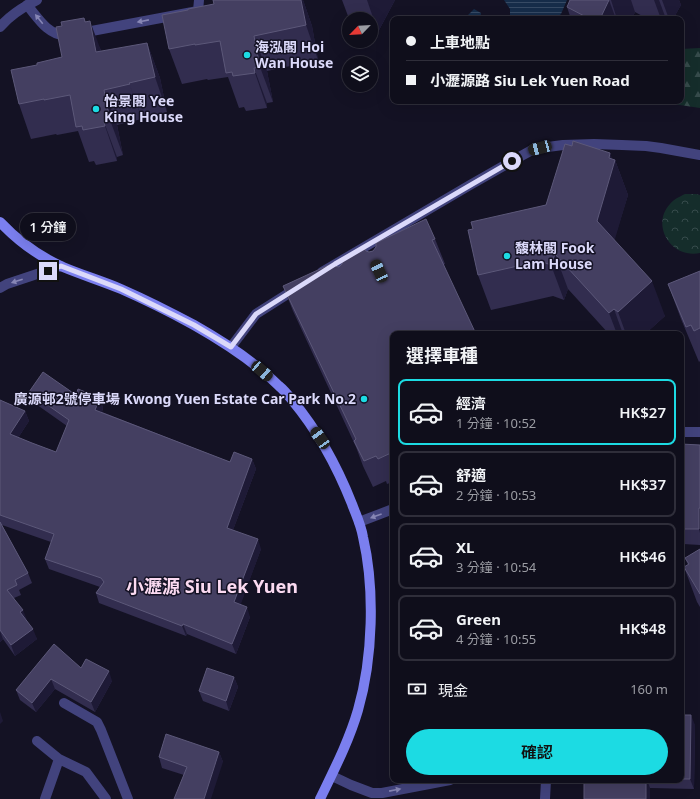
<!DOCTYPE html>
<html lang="zh-TW">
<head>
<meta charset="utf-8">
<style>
	:root { --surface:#0f0e1b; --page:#181724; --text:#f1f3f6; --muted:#9b9ca3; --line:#2f2e3a; --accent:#1cdbe3 }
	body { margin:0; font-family:"Noto Sans","Noto Sans TC",sans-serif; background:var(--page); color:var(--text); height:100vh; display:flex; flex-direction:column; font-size:15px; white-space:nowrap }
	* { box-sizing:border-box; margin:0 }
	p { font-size:13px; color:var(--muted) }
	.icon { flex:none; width:22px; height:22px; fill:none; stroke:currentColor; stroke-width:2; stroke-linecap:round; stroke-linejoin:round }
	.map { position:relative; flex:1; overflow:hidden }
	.panel { position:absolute; left:390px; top:331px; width:294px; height:452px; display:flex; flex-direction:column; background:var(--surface); border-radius:8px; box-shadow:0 4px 16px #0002,0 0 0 1px var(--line) }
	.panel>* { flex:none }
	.guide { position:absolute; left:390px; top:16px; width:294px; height:88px; border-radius:8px; box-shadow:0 4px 16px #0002,0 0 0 1px var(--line); display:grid; align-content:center; height:88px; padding:0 16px; background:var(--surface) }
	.needle { width:26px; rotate:245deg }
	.tools { position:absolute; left:342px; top:12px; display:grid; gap:8px }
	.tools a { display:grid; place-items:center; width:36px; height:36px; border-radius:50%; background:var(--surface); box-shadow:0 4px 16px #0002,0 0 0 1px var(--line); font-size:20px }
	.end { position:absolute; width:18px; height:18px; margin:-9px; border:5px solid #dbd9fa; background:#111; box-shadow:0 0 0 2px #111 }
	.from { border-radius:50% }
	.bubble { position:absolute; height:28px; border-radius:14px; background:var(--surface); box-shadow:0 4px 16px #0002,0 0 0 1px var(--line); font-size:13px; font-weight:600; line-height:28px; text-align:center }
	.car { position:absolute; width:12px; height:24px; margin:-12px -6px; border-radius:5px; box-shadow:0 0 3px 1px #0007; background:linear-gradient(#222 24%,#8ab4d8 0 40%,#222 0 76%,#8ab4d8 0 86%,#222 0) }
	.guide b { display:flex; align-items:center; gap:14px; height:38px; font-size:15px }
	.guide b+b { border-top:1px solid var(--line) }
	.guide i { width:10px; height:10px; background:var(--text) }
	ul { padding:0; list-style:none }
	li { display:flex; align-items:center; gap:12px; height:66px; margin:0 8px 6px; padding:0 8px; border:2px solid var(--line); border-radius:8px }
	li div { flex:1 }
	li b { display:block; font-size:15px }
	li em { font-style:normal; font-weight:600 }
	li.selected { border-color:var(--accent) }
	li>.icon { width:36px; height:36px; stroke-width:1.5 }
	h2 { padding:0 16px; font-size:18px; line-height:48px }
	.pay { display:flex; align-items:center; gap:10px; height:44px; padding:0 16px; font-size:15px }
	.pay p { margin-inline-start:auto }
	.button { display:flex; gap:8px; margin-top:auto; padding:8px 16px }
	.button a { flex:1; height:46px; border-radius:24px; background:var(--accent); color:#111; font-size:16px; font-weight:600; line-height:46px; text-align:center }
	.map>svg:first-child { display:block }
</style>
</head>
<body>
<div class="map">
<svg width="700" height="799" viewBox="0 0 700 799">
	<defs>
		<pattern id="forest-firs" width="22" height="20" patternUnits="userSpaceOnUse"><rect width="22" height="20" fill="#152d2b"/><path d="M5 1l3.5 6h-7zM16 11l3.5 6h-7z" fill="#364b4b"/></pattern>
		<pattern id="park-crowns" width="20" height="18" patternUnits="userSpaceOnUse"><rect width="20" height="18" fill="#152d2b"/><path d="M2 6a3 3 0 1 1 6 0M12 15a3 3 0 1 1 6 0" fill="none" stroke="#364b4b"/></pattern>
		<pattern id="water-rules" width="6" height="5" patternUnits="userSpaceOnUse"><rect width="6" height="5" fill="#162c49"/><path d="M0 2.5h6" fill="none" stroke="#374a64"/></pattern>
	</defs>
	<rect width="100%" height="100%" fill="#141224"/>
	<path fill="url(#forest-firs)" d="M700 48V108L653 101H681V49Z"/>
	<path fill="url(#park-crowns)" d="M685 194H696L700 195V253C672 259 650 226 670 204 674 199 679 197 685 194Z"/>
	<path fill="url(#water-rules)" d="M504 0H567L561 14 557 17V19H506L510 16V9Z
		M474 9 481 13 480 19H460L467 16Z"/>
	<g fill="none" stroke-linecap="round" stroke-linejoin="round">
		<path stroke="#42437d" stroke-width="10" d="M27 5C39 19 46 33 65 36L198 11 199 0
			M322 272 470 185 512 161 532 150 540 148 563 145 594 144 622 145 646 146 661 148 700 155
			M0 288 7 284 61 266
			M231 347 256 314 297 288
			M681 432H700
			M64 703 97 722 101 730 128 799
			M37 741 59 759
			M45 799 59 759 86 772 106 799
			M545 799 546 780"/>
		<path stroke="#42437d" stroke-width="10" d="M0 27C10 15 23 7 37 0
			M359 522 393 509
			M332 776 351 785 372 793H382L450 780"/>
		<path stroke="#7b7fef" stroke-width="10" d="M0 222C18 241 38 256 63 267 82 275 102 281 121 289 146 300 170 312 194 325 224 342 254 361 279 386 284 390 288 395 292 400 318 431 337 466 352 504 356 515 361 525 363 537 375 589 373 658 358 710 349 741 334 770 320 799"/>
	</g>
	<path fill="#322d4f" d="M213 0H303L312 26 318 60 267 71 273 102 267 103V108L246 111 244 107 239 108 228 77 208 80 207 79 182 84 169 49 188 10 214 4Z
		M342 0H395L378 32 371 28V19H353L348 16Z
		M570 0H679L681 5 673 19H648L635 12 632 19H571L567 7Z
		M84 18 86 22 102 52 147 43 160 78 167 112 142 118V119L117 125 123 155 117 157V161L96 165 94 161 89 162 78 131 57 135 56 134 31 139 19 104 37 65 62 57Z
		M572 146 615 160 628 195 614 240 665 316 645 334H609L568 289 564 300 553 296 491 310 478 275 473 229 546 205Z
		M435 239 445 264 443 265 393 334V482L387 484 386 481 373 487 363 466 356 447 293 311 283 286 334 266 339 267 366 251 369 252Z
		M700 271V361L699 362 681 319 668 284Z
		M29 392 76 395 100 398 103 408 102 412 230 462 252 459 256 469 233 530 261 549 240 605 250 617 236 654 187 634 186 636 99 603 96 593 100 587 49 569 45 559 51 542 2 525 28 573 32 583 19 590 21 595 14 598 37 639 15 656 3 639 0 642V400L25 411 29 421 18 438 32 443 56 452 67 426 33 402Z
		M681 444 700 445V545L683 544V568L681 565Z
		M700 549V607L697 602 684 567 688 565 685 558Z
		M81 668 112 681 95 712 55 689 36 712 20 700 16 690Z
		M234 677 238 687 229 711 203 701 199 691Z
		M681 715 695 725 694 789 650 788V799H584V780H681Z
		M219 752 223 762 184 775 162 768 159 757Z"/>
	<path fill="#1e1a36" d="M301 0H303L312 26 318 60 306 25Z
		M367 0H395L378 32Z
		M609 0 616 19H600Z
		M611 0H631L635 12 632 19H617Z
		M654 0H659L666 19H661Z
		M662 0H679L681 5 673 19H669Z
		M84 18 96 51 90 21 103 56 109 87 85 22Z
		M254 36 267 71 273 102 260 67Z
		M147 43 160 78 167 112 155 77Z
		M254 68 267 103V108L255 73Z
		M129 83 142 118V119Z
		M104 90 117 125 123 155 110 120Z
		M104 122 117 157V161L105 126Z
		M610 153 614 164 615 160 628 195 610 256 597 221Z
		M555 254 568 289 564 300 551 265Z
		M652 281 665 316 645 334H626L618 312Z
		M614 309 623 334H617L609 313Z
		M100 398 103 408 99 420 95 410Z
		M25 411 29 421 14 444 10 434Z
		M252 459 256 469 230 538 227 528Z
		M699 508 700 509V533L699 529Z
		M681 538 683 544V568L681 563Z
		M258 539 261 549 238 612 234 602Z
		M247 607 250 617 236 654 232 644Z
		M23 610 27 620 20 612Z
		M183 624 187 634 186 636 182 626Z
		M33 629 37 639 15 656 11 645Z
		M0 631 3 639 0 642Z
		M109 671 112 681 95 712 91 702Z
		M234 677 238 687 229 711 226 701Z
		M51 679 55 689 36 712 32 703Z
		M0 712 3 721 0 724Z
		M691 715 695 725 694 789 690 779Z
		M219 752 223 762 211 799H204Z
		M646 780H647L650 788V799H646Z"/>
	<path fill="#443f61" stroke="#5c5879" d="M213 0H301L306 25 254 36 260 67 254 68 255 73 233 76 232 72 226 73 220 41 195 45V44L169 49 162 15 188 10V9L214 4Z
		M570 0H609L600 19H590L567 7Z
		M84 18 85 22 90 21 96 52 147 43 155 77 129 83 130 84 104 90 110 120 104 122 105 126 83 130 82 126 76 127 70 95 44 100V99L19 104 11 70 37 65V63L62 57 56 27 62 26 61 22Z
		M573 141 610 153 609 158 615 160 597 221 652 281 618 312 614 309 609 313 555 254 551 265 540 261 478 275 468 230 473 229 471 222 546 205 565 144 572 146Z
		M426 219 435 239 432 240 476 334H393V452L378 459 376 456 364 461 354 441 356 439 283 286 331 264 334 266 339 267 342 264 343 258 364 248 366 251 369 252 373 251 376 247V243Z
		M700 271V328L694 331 691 325 686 327 668 284Z
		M43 372 76 395 78 389 100 398 95 410 230 462 234 452 252 459 227 528 258 539 234 602 247 607 232 644 183 624 182 626 96 593 104 582 101 578 45 559 54 534 0 515V400L25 411 10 434 32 443 56 452 69 420 29 392Z
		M681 444 700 445V508H699V529H681Z
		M0 522 28 573 15 580 17 585 7 590 23 610 20 612 33 629 11 645 0 630Z
		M700 549V594L684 567 689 564 685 558Z
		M54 644 81 668 86 659 109 671 91 702 51 679 32 703 16 690Z
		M207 668 234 677 226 701 199 691Z
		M681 715H691L690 779H681Z
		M166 734 219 752 204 799H174L187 767 159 757Z
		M584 780H646V799H584Z"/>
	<defs><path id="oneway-solid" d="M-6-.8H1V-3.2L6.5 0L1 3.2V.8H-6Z"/></defs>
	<g fill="#8786b5">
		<use href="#oneway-solid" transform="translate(39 19) rotate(-129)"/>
		<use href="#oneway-solid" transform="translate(143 21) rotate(169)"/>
		<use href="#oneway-solid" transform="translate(17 281) rotate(162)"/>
		<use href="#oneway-solid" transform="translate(376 516) rotate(160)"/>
		<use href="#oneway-solid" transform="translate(395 790) rotate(-11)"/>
	</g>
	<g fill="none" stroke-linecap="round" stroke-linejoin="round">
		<path stroke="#dbd9fa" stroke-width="5" d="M48 271 61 266 121 289 194 325 231 347 256 314 335 264 512 161"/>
	</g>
	<g fill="#1cdbe3" stroke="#141224" stroke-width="1.5">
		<circle cx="247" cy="55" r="4"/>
		<circle cx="96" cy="109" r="4"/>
		<circle cx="507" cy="256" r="4"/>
		<circle cx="364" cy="399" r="4"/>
	</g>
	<g text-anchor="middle" stroke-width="3" stroke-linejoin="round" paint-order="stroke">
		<g font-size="14" font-weight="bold" fill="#dbd9fa" stroke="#141224" text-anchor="start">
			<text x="255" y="52">海泓閣 Hoi<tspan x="255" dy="16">Wan House</tspan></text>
			<text x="104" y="106">怡景閣 Yee<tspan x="104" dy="16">King House</tspan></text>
			<text x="515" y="253">馥林閣 Fook<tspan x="515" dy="16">Lam House</tspan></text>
			<text x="356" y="404" text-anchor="end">廣源邨2號停車場 Kwong Yuen Estate Car Park No.2</text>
		</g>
		<g font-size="18" font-weight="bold" fill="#fbdaf1" stroke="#141224">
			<text x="212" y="593">小瀝源 Siu Lek Yuen</text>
		</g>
	</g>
</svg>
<div class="tools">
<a><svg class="needle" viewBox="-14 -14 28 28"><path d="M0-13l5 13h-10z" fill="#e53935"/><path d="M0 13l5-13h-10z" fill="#9b9ca3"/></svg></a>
<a><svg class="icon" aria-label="layers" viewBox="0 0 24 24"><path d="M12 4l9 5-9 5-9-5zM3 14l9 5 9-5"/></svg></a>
</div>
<i class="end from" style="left:512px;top:161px"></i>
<i class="end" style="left:48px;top:271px"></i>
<div class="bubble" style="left:20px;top:213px;width:56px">1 分鐘</div>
<i class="car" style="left:540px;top:148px;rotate:255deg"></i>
<i class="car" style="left:379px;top:271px;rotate:335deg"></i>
<i class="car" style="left:262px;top:371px;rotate:131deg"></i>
<i class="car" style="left:320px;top:438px;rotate:325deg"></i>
<div class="guide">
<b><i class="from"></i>上車地點</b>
<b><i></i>小瀝源路 Siu Lek Yuen Road</b>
</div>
<section class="panel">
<h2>選擇車種</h2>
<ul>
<li class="selected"><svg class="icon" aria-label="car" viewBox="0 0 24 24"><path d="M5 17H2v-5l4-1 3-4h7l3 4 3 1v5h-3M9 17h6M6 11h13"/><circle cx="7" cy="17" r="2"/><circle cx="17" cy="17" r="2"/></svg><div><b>經濟</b><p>1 分鐘 · 10:52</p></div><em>HK$27</em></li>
<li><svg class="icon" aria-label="car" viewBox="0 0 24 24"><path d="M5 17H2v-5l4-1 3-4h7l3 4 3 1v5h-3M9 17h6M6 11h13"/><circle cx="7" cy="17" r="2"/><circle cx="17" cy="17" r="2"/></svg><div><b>舒適</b><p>2 分鐘 · 10:53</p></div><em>HK$37</em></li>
<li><svg class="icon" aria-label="car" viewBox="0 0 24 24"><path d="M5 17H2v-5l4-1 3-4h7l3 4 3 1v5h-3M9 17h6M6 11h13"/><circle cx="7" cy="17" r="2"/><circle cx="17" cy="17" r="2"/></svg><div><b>XL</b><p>3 分鐘 · 10:54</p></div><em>HK$46</em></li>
<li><svg class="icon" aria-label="car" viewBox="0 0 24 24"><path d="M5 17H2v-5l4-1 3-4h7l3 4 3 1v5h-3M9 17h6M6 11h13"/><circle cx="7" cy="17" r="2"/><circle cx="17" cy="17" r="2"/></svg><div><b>Green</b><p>4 分鐘 · 10:55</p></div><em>HK$48</em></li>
</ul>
<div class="pay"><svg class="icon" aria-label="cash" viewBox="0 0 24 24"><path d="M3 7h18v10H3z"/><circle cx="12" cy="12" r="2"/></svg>現金<p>160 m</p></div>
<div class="button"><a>確認</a></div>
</section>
</div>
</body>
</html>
